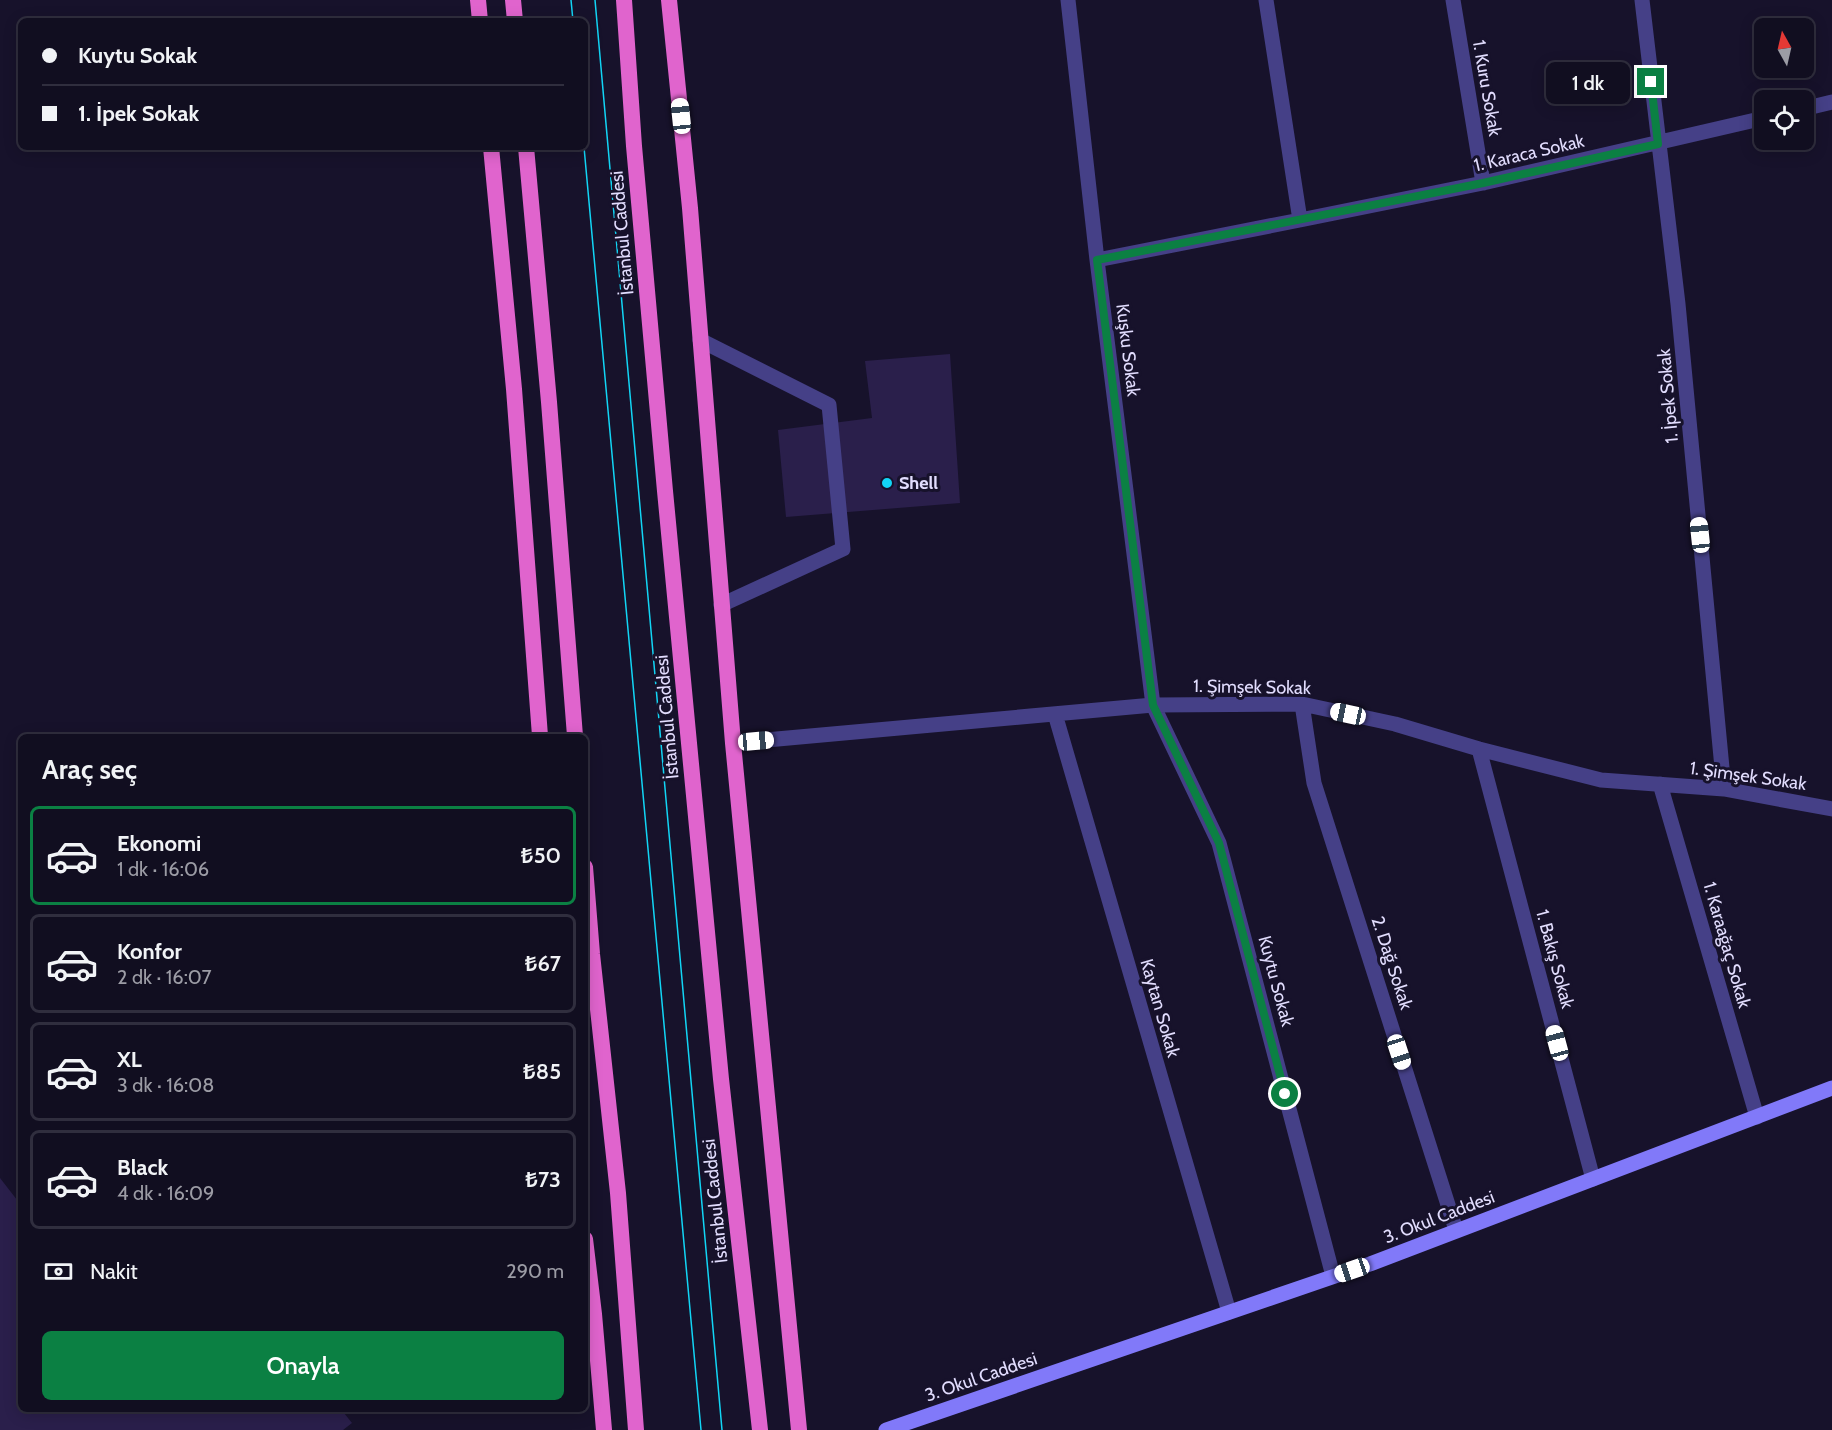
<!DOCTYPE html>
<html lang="tr">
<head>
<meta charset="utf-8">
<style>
	:root { --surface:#110e20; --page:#1a1729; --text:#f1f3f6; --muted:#9c9ca5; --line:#302e3e; --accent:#0b8043 }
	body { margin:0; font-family:Cabin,sans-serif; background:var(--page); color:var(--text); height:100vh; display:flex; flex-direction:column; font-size:22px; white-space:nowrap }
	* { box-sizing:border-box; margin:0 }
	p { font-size:20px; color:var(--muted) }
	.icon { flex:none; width:33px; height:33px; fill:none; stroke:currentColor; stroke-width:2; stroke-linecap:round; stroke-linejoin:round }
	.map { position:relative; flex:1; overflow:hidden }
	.panel { position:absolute; left:18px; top:734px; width:570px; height:678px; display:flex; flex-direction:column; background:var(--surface); border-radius:9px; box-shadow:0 3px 15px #0003,0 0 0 2px var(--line) }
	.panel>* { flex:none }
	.top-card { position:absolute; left:18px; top:18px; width:570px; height:132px; border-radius:9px; box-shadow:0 3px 15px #0003,0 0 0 2px var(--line); display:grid; align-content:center; height:132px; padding:0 24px; background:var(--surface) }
	.needle { width:39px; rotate:352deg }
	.fabs { position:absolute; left:1754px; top:18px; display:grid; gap:12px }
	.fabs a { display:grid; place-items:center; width:60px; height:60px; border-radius:9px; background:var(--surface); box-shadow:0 3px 15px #0003,0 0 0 2px var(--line); font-size:30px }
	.end { position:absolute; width:27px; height:27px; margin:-14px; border:8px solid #0b8043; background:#fff; box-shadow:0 0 0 3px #fff }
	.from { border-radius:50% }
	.bubble { position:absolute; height:42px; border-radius:9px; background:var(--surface); box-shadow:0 3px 15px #0003,0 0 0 2px var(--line); font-size:20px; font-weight:600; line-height:42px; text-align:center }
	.car { position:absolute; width:18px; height:36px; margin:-18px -9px; border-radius:8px; box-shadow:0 0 4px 2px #0007; background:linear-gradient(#fff 24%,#345 0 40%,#fff 0 76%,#345 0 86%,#fff 0) }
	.top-card b { display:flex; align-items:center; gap:21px; height:57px; font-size:22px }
	.top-card b+b { border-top:2px solid var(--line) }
	.top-card i { width:15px; height:15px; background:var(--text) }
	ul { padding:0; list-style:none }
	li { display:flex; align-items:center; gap:18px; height:99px; margin:0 12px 9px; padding:0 12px; border:3px solid var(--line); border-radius:9px }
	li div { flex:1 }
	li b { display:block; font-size:22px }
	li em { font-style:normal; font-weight:600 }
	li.current { border-color:var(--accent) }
	li>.icon { width:54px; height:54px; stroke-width:1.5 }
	h2 { padding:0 24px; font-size:27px; line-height:72px }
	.pay { display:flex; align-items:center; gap:15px; height:66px; padding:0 24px; font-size:22px }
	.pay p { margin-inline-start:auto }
	.primary-button { display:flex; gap:12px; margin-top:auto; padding:12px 24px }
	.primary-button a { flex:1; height:69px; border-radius:9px; background:var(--accent); color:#fff; font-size:24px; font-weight:600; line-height:69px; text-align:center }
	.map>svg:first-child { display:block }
</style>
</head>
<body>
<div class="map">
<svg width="1832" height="1430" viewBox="0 0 1832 1430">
	<rect width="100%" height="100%" fill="#17122b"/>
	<path fill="#2a1f4b" d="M950 354 960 503 786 517 778 430 872 418 865 361Z
		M0 1178 21 1205V1408H340L352 1423 343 1430H0Z"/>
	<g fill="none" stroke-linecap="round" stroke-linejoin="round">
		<path stroke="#454087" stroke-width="15" d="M700 340 829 405 843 549 721 605"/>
		<path stroke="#454087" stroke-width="15" d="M1068 0 1097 260 1153 705 1219 843 1333 1276
			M1453 0 1483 183
			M1642 0 1678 304 1724 789
			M1803 109 1832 102
			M1300 220 1483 183 1764 118
			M1097 260 1300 220 1266 0
			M1302 704 1314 783 1456 1230
			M1055 714 1229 1312
			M733 743 1153 705 1302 704 1395 724 1479 749 1601 780 1724 789 1832 809
			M1479 749 1593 1179
			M1660 784 1757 1117"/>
		<path stroke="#8179f9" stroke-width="15" d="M886 1430 1370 1264 1832 1088"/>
		<path stroke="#e064cd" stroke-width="16" d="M478 0 480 21
			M513 0 515 21
			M624 0 634 146 665 491 721 1079 760 1430
			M669 0 690 208 733 743 799 1430
			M491 147 514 389 540 736
			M526 147 549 402 575 736
			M585 867 592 954 618 1193 636 1430
			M585 1239 594 1314 604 1430"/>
		<path stroke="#12d5f5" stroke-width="1.5" d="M571 0 573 21
			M595 0 722 1430
			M584 147 701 1430"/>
	</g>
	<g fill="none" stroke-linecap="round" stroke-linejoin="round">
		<path stroke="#0b8043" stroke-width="8" d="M1285 1094 1219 843 1153 705 1097 260 1483 183 1658 144 1651 82"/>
	</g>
	<circle fill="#12d5f5" stroke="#17122b" stroke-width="2" cx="887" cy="483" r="6"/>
	<g text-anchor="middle" stroke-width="6" stroke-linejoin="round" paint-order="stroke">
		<g font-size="18" fill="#e2ddfe" stroke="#17122b">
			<text transform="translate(1487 88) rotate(80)" y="6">1. Kuru Sokak</text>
			<text transform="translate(1529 153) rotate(-13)" y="6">1. Karaca Sokak</text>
			<text transform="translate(622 233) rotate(-95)" y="6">İstanbul Caddesi</text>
			<text transform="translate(1128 350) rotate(83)" y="6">Kuşku Sokak</text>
			<text transform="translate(1668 396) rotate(-95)" y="6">1. İpek Sokak</text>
			<text transform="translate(1252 687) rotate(1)" y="6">1. Şimşek Sokak</text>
			<text transform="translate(667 717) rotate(-95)" y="6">İstanbul Caddesi</text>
			<text transform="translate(1748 776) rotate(8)" y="6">1. Şimşek Sokak</text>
			<text transform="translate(1727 945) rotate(74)" y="6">1. Karaağaç Sokak</text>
			<text transform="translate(1555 959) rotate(75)" y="6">1. Bakış Sokak</text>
			<text transform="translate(1392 963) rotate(72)" y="6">2. Dağ Sokak</text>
			<text transform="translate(1276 981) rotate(75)" y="6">Kuytu Sokak</text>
			<text transform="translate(1160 1008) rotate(74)" y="6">Kaytan Sokak</text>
			<text transform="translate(715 1201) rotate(-96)" y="6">İstanbul Caddesi</text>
			<text transform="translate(1439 1217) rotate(-21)" y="6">3. Okul Caddesi</text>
			<text transform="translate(981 1377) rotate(-19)" y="6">3. Okul Caddesi</text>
		</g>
		<g font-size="18" font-weight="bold" fill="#e2ddfe" stroke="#17122b" text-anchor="start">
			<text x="899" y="489">Shell</text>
		</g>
	</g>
</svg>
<div class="fabs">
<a><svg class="needle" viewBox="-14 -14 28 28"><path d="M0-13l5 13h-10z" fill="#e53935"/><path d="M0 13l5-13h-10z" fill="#9c9ca5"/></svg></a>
<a><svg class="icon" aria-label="locate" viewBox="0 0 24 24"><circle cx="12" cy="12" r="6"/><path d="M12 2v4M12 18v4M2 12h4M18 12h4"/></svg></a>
</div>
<i class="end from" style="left:1285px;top:1094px"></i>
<i class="end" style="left:1651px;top:82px"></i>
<div class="bubble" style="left:1546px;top:62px;width:84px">1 dk</div>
<i class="car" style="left:681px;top:116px;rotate:354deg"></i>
<i class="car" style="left:1700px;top:535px;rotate:354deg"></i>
<i class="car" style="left:1348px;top:714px;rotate:282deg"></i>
<i class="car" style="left:756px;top:741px;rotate:85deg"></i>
<i class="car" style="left:1557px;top:1043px;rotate:345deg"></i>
<i class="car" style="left:1399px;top:1052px;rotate:162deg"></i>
<i class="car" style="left:1352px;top:1270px;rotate:251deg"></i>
<div class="top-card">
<b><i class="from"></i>Kuytu Sokak</b>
<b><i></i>1. İpek Sokak</b>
</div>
<section class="panel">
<h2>Araç seç</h2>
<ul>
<li class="current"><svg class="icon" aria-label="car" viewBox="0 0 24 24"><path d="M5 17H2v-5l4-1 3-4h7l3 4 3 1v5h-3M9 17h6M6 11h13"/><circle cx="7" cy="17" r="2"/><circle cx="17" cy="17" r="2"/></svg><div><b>Ekonomi</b><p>1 dk · 16:06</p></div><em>₺50</em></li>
<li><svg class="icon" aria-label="car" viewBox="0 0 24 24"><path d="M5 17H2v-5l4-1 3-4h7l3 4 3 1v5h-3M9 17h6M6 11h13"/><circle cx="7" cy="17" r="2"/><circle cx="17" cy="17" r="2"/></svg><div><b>Konfor</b><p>2 dk · 16:07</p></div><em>₺67</em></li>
<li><svg class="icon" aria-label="car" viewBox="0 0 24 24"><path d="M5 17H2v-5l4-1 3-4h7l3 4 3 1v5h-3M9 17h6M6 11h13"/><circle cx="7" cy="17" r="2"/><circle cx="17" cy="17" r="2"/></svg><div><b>XL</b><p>3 dk · 16:08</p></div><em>₺85</em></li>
<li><svg class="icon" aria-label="car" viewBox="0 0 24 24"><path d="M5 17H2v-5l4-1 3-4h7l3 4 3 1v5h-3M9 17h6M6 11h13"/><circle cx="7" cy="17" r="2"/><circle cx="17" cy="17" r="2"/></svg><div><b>Black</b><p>4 dk · 16:09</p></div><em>₺73</em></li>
</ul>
<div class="pay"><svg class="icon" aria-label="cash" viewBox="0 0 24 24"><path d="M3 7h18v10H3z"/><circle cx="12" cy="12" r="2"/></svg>Nakit<p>290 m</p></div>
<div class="primary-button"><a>Onayla</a></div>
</section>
</div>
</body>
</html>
